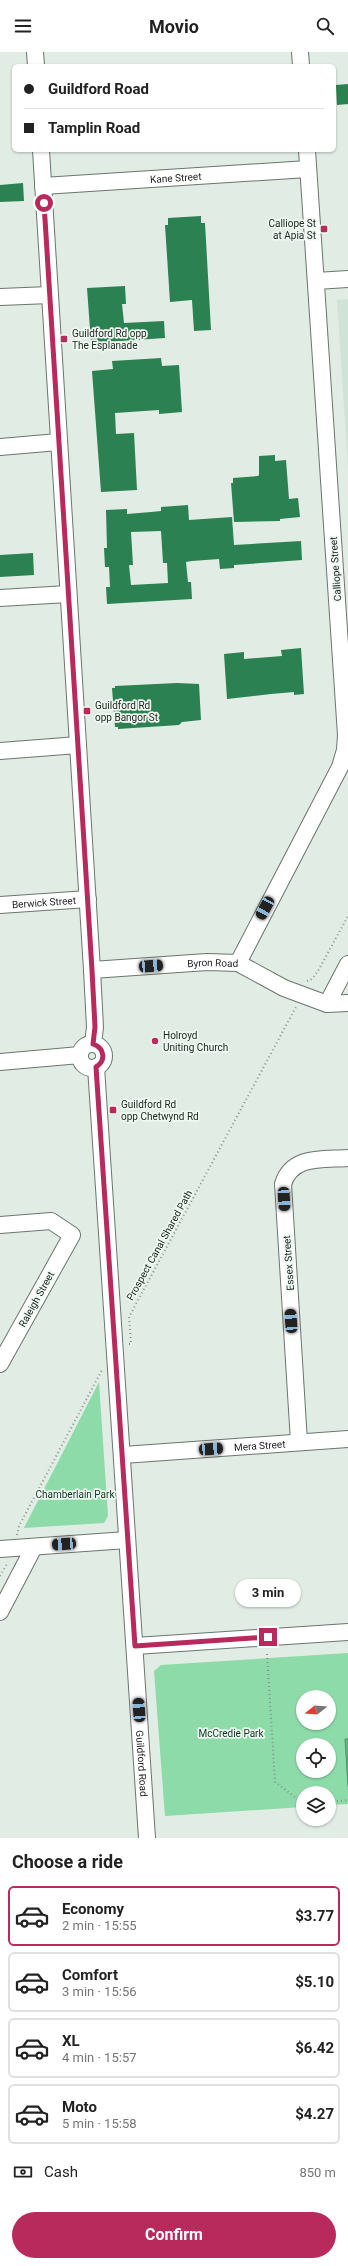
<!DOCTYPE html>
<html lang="en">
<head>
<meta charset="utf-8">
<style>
	:root { --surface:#fff; --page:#f6f6f6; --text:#222; --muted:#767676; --line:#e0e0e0; --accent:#b82a5c }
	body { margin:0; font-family:Roboto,sans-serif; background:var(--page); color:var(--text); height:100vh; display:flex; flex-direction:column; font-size:15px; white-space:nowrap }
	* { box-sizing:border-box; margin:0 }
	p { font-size:13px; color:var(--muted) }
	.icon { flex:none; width:22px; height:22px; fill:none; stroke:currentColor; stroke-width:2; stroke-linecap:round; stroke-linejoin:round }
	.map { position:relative; height:1786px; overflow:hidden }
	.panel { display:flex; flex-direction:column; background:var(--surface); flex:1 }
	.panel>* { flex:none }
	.guide { position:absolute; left:12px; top:12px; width:324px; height:88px; border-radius:6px; box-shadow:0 1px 3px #0004; display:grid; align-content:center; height:88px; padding:0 12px; background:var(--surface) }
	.needle { width:26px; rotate:253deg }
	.buttons { position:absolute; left:296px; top:1638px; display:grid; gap:8px }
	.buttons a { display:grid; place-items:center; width:40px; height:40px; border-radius:50%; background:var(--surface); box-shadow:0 1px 3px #0004; font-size:20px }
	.end { position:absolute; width:18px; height:18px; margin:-9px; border:5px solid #b82a5c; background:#fff; box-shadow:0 0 0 2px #fff }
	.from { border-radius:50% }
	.bubble { position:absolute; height:28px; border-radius:14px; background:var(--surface); box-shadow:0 1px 3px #0004; font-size:13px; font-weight:700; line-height:28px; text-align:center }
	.car { position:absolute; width:12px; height:24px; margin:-12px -6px; border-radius:5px; box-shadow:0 0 3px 1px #0007; background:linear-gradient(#222 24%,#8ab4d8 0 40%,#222 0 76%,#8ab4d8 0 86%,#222 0) }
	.guide b { display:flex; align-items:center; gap:14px; height:38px; font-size:15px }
	.guide b+b { border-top:1px solid var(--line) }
	.guide i { width:10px; height:10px; background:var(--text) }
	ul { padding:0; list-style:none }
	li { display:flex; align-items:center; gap:12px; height:60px; margin:0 8px 6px; padding:0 4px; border:2px solid var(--line); border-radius:6px }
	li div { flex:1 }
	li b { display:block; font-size:15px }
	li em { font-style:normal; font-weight:700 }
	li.selected { border-color:var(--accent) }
	li>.icon { width:36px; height:36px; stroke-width:1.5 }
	h2 { padding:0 12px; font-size:18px; line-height:48px }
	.pay { display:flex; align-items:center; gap:10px; height:44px; padding:0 12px; font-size:15px }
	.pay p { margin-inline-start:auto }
	.button { display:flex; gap:8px; margin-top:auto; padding:8px 12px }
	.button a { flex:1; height:46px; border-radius:24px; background:var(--accent); color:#fff; font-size:16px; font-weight:700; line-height:46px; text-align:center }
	header { display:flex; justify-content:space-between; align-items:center; height:52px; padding:0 12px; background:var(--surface); font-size:18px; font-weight:700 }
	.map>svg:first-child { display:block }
</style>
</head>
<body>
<header><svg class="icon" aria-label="menu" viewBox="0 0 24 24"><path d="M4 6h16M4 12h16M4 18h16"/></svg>Movio<svg class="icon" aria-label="search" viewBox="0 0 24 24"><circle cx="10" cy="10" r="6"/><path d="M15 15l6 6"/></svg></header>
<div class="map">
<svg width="348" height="1786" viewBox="0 0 348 1786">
	<rect width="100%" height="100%" fill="#e0ece4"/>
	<path fill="#d1e3d6" d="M348 247V416L337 248Z"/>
	<path fill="#8ddba9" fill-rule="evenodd" d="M99 1330 108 1464 104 1471 24 1476Z
		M348 1601V1752L329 1753V1741H303V1755L165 1764 154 1619 161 1613ZM303 1645H329V1671H303ZM303 1693H329V1719H303Z"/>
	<path fill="#69bc89" stroke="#548f6b" d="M345 1687H348V1734Z"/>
	<path fill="#2b8151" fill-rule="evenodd" d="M348 32V52L337 53 336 33Z
		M23 131 24 149 0 150V133Z
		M201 164V171H205L211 278 194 279 192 248 170 250 165 173H168V166Z
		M125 234 126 252H122L124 271 164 269 165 286 91 291 87 236Z
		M161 306 162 314 179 313 182 360 159 362V358L115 361 116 382 134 381 137 438 101 440 92 319 113 317 112 309Z
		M275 403V409L286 408 289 447 298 446 300 465 280 467V469L234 470 231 431H233V426L258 424 259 423V404Z
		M188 453 189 468 232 465 234 493 301 489 302 508 234 513V516L220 517 219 507 192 509 186 510 188 530H191L192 547 107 552 106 535H110L109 515H105L104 496H107L106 458 127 457V462L151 460 161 459V455ZM161 479 163 511H167L168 531 131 533 129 513H133L131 480Z
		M33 501 34 523 0 525V503Z
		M301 596 304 642 294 643V640L271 642 227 647 224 602 244 600V607L282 604 281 598Z
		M177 631 199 632 201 668 182 670 179 673 118 677V675H115L112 636H115V634Z"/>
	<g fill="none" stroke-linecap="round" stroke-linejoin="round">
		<g stroke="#6b756e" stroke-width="18">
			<g id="minor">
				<path d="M35 0 36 14"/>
				<path d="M300 0 301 14"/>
				<path d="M41 98 92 918 95 975 93 992"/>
				<path id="s1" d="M43 134 308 117"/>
				<path d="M316 229 348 227"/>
				<path d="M0 245 50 243"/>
				<path d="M0 395 58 390"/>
				<path d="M0 546 68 542"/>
				<path d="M0 699 78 693"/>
				<path id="s2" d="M0 853 88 847"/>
				<path d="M238 911 340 715 345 698 346 683 307 98"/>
				<path id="s3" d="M92 918 207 910 238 911 284 936 327 952 348 951"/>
				<path d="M327 952 348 912"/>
				<circle cx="92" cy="1004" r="12"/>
				<path d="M0 1010 80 1003"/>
				<path id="s4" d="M96 1015 147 1786"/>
				<path d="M0 1173 51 1169 72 1183 0 1312"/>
				<path d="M299 1390 283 1132C292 1103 322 1108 348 1106"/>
				<path id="s5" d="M123 1403 348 1387"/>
				<path d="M0 1497 127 1488"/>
				<path d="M0 1560 34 1495"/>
				<path d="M135 1594 348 1580"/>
			</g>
		</g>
		<path stroke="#88918b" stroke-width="2" stroke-dasharray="1 3" stroke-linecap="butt" d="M307 929 312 927 318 919 348 864
			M129 1292H131L129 1265 296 955
			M17 1483 19 1474 102 1318
			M0 1524 8 1510
			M267 1602 275 1730 303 1751
			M329 1750 348 1748"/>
		<use href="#minor" stroke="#fff" stroke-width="16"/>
	</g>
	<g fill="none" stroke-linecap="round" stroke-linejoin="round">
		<path stroke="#b82a5c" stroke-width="5" d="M44 151 92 918 95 975 93 992C105 996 106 1009 96 1015L135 1594 268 1585"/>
	</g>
	<g fill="#b82a5c" stroke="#edf9f1" stroke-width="1.5">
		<rect x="320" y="173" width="8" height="8" rx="2"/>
		<rect x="60" y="283" width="8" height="8" rx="2"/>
		<rect x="83" y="655" width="8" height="8" rx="2"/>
		<circle cx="155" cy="989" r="4"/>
		<rect x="109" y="1054" width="8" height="8" rx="2"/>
	</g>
	<g text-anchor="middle" stroke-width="3.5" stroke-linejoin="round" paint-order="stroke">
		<g font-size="10" fill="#232724" stroke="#edf9f1">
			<text dy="4" stroke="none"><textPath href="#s1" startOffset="133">Kane Street</textPath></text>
			<text transform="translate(335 517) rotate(-94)" y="4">Calliope Street</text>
			<text dy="4" stroke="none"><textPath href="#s2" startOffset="44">Berwick Street</textPath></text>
			<text dy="4" stroke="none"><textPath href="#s3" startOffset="121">Byron Road</textPath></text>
			<text transform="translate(159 1193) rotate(-61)" y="4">Prospect Canal Shared Path</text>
			<text transform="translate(288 1211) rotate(-94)" y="4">Essex Street</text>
			<text transform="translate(36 1247) rotate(-61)" y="4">Raleigh Street</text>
			<text dy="4" stroke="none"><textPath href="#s5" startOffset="137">Mera Street</textPath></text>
			<text dy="4" stroke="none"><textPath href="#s4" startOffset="698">Guildford Road</textPath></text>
		</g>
		<g font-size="10" fill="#232724" stroke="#edf9f1" text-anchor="start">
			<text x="316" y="175" text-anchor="end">Calliope St<tspan x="316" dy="12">at Apia St</tspan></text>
			<text x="72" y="285">Guildford Rd opp<tspan x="72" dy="12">The Esplanade</tspan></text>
			<text x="95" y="657">Guildford Rd<tspan x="95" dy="12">opp Bangor St</tspan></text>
			<text x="163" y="987">Holroyd<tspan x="163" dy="12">Uniting Church</tspan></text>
			<text x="121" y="1056">Guildford Rd<tspan x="121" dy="12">opp Chetwynd Rd</tspan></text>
		</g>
		<g font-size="10" fill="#113520" stroke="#edf9f1">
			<text x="75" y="1446">Chamberlain Park</text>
			<text x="231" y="1685">McCredie Park</text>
		</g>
	</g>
</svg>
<div class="buttons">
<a><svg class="needle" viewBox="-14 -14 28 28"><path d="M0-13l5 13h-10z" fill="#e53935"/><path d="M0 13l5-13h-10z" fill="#767676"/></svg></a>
<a><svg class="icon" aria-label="locate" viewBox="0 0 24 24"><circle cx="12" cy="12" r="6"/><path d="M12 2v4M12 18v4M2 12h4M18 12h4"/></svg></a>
<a><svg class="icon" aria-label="layers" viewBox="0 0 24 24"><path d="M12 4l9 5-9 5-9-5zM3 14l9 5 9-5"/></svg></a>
</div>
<i class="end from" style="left:44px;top:151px"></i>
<i class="end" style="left:268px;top:1585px"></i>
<div class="bubble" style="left:235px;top:1527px;width:66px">3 min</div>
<i class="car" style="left:265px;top:856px;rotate:208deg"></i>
<i class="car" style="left:151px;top:914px;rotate:86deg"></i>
<i class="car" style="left:284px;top:1147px;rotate:177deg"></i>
<i class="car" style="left:291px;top:1269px;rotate:356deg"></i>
<i class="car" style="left:211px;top:1397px;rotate:86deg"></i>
<i class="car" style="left:64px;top:1492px;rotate:266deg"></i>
<i class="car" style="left:139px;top:1658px;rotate:356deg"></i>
<div class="guide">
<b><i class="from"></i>Guildford Road</b>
<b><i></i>Tamplin Road</b>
</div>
</div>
<section class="panel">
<h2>Choose a ride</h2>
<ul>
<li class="selected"><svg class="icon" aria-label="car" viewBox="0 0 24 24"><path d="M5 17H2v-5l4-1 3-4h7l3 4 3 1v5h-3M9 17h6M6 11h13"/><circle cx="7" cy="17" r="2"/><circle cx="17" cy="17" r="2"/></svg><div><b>Economy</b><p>2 min · 15:55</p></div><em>$3.77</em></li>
<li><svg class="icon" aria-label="car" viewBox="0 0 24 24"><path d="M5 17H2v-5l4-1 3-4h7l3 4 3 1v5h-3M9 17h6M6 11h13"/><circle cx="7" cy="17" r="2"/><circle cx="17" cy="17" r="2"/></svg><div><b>Comfort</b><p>3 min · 15:56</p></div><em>$5.10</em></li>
<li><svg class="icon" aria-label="car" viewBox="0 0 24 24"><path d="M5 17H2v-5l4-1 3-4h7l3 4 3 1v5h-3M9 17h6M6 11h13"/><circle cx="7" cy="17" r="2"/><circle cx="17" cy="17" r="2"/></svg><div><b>XL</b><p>4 min · 15:57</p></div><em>$6.42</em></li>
<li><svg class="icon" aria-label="car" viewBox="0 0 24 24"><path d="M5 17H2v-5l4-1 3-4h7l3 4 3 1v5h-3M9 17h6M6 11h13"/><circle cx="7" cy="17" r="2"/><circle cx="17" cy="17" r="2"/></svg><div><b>Moto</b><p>5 min · 15:58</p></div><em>$4.27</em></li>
</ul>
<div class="pay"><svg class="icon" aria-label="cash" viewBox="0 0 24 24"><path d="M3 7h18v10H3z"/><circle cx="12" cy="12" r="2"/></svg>Cash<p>850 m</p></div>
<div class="button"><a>Confirm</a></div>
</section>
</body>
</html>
